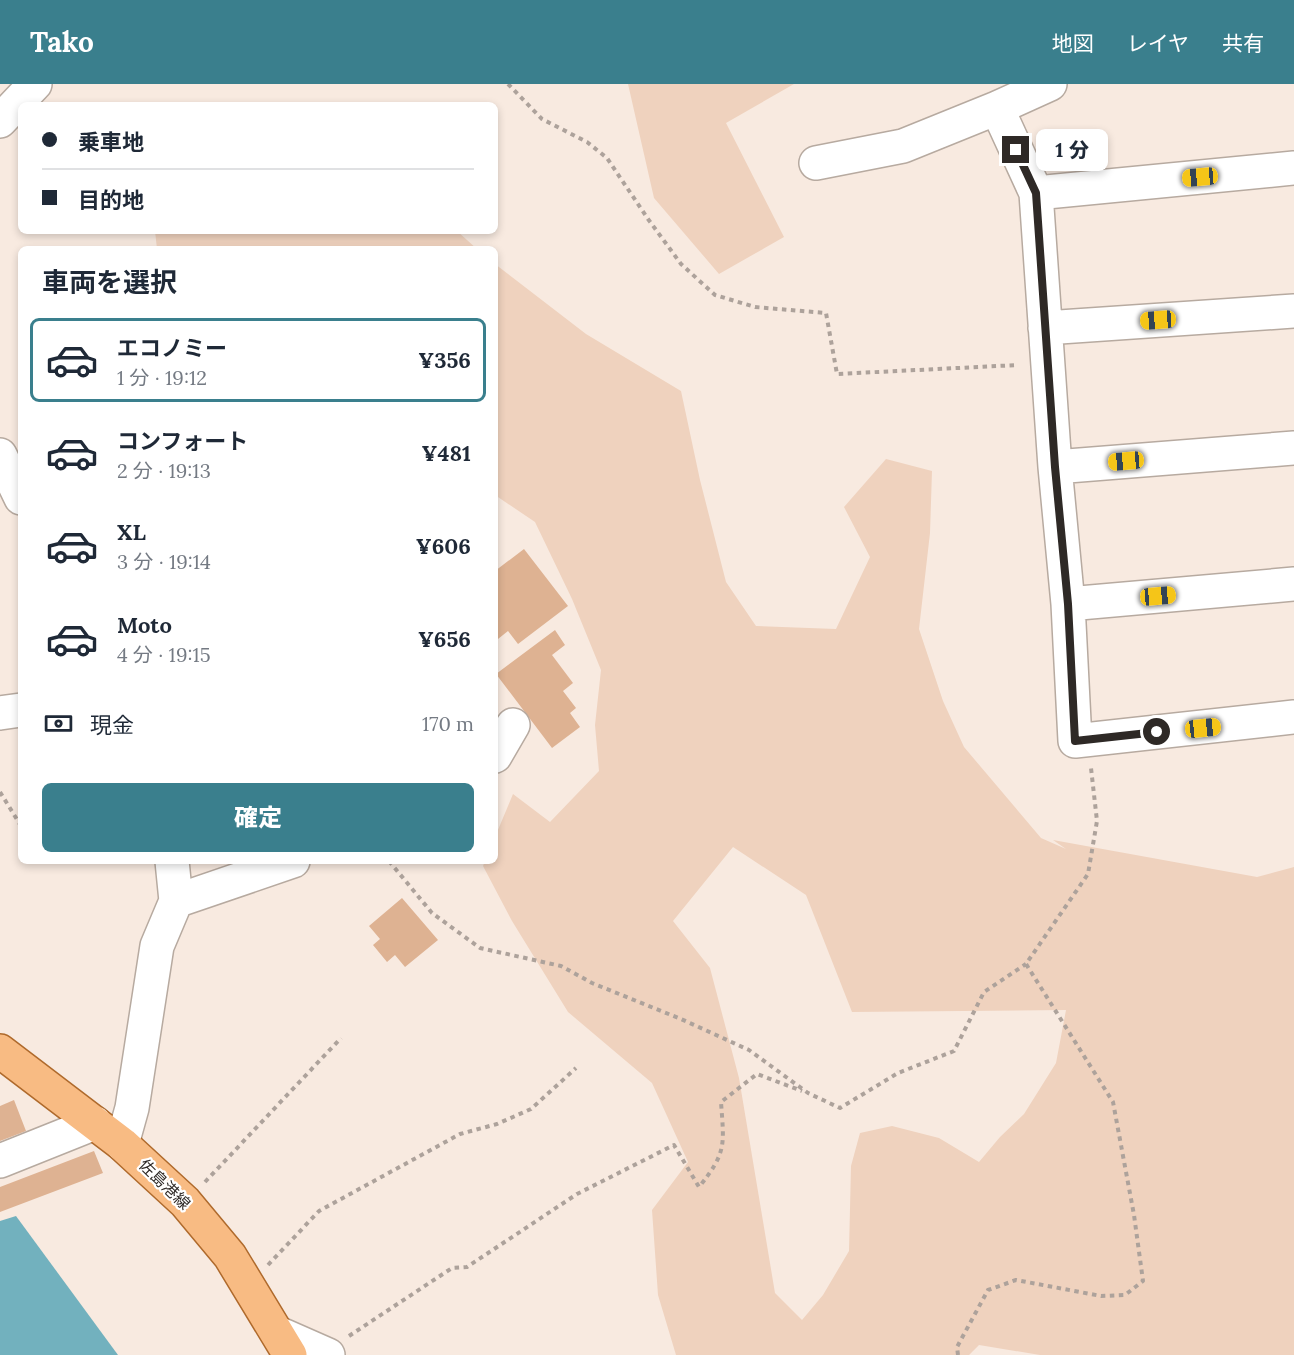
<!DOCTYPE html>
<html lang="ja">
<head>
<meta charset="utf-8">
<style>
	:root { --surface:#fff; --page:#f2f2f3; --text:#1f2937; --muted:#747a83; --line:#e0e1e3; --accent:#3a7f8d }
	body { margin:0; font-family:Lora,"Noto Sans JP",serif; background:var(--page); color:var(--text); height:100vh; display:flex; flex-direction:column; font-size:22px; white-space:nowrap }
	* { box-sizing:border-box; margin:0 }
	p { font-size:20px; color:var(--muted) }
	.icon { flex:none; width:33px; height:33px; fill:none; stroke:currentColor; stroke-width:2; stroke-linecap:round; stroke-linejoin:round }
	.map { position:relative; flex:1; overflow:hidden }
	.side { position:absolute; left:18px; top:162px; width:480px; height:618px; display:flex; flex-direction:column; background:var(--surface); border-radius:9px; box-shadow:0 3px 9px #0003 }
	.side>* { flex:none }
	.hud { position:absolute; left:18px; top:18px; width:480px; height:132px; border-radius:9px; box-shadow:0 3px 9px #0003; display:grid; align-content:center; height:132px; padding:0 24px; background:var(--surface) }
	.end { position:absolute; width:27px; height:27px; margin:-14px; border:8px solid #2e2926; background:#fff; box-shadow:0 0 0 3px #fff }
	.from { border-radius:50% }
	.bubble { position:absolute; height:42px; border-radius:9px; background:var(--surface); box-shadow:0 3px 9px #0003; font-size:20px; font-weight:800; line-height:42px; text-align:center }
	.car { position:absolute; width:18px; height:36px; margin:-18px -9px; border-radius:8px; box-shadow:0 0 4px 2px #0007; background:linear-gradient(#f5c518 24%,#345 0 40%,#f5c518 0 76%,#345 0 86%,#f5c518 0) }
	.hud b { display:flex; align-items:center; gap:21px; height:57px; font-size:22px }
	.hud b+b { border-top:2px solid var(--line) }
	.hud i { width:15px; height:15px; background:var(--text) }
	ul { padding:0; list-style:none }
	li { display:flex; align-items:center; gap:18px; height:84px; margin:0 12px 9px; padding:0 12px; border:3px solid transparent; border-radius:9px }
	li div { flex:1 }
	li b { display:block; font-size:22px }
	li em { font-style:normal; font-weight:800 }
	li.selected { border-color:var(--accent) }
	li>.icon { width:54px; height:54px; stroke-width:1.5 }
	h2 { padding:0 24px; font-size:27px; line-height:72px }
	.pay { display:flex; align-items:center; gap:15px; height:66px; padding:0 24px; font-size:22px }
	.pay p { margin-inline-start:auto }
	.action { display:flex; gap:12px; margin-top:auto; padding:12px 24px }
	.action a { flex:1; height:69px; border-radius:9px; background:var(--accent); color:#fff; font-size:24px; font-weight:800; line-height:69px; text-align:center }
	header { display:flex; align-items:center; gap:36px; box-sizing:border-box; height:84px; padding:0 30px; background:var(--accent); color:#fff }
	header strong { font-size:28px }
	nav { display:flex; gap:33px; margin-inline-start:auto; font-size:21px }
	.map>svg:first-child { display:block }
</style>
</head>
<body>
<header>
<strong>Tako</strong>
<nav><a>地図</a><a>レイヤ</a><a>共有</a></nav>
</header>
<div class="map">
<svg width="1294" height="1271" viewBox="0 0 1294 1271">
	<rect width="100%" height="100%" fill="#f8eae0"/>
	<path fill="#efd2be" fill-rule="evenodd" d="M628 0H794L726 39 784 153 719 190 654 114Z
		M155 147H457L477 165H157Z
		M495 180 586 250 681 307 700 396 726 498 756 542 836 545 870 473 844 423 886 375 932 387 930 449 919 545 943 617 964 663 1041 754 1066 765 1053 756 1257 793 1294 783V1271H1040L979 1261 969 1271H676L658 1211 652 1126 688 1078 652 999 568 928 512 837 483 782 485 777H495V753L513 710 550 738 599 687 595 641 601 586 572 515 535 438 495 411ZM733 763 806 811 852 928 1066 926 1056 979 1024 1030 1000 1053 979 1078 939 1054 892 1042 860 1049 851 1082 849 1167 823 1211 802 1236 775 1209 739 994 710 884 673 837Z"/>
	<path fill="#72b1be" d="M16 1132 118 1271H0V1137Z"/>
	<path fill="#deb292" d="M524 465 568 522 518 560 508 547 498 555 495 551V487Z
		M555 546 565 561 552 571 573 599 563 607 576 624 570 629 580 643 552 664 496 590Z
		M402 814 438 856 405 883 395 871 387 878 373 861 380 855 369 842Z
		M14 1016 26 1047 0 1057V1022Z
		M94 1067 103 1089 0 1128V1103Z"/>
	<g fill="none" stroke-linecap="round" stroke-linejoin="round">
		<g stroke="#b7aaa0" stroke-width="36">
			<path id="minor" d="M1050 0 997 24 1036 109 1055 383 1068 520 1075 657 1294 633
				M0 37 35 0
				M816 79 903 62 997 24
				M1036 109 1294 84
				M1045 244 1294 227
				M0 371 21 414
				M1055 383 1294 364
				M1068 520 1294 500
				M0 629 21 626
				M495 672 513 641
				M176 817 293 777
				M122 1060 132 1024 157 862 176 817 172 777
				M0 1077 95 1039
				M278 1249 328 1271"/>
		</g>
		<g stroke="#af6a2c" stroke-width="36">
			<path id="major" d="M0 967 122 1060 185 1118 230 1172 290 1271"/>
		</g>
		<path stroke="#ada29b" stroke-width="4" stroke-dasharray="4.5 4.5" stroke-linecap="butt" d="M508 0 542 35 587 58 607 74 648 135 681 180 715 211 755 223 826 229 837 290 1018 281
			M0 708 21 742
			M389 777 432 829 480 864 561 882 592 899 681 935 749 966 808 1009 840 1024 898 989 954 967 984 908 1026 880
			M205 1098 341 954
			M268 1181 319 1127 460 1050 497 1040 531 1025 576 984
			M349 1252 452 1184 467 1183 577 1110 674 1061 699 1103C727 1068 724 1061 721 1018L757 990 802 1007
			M958 1271 957 1263 988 1206 1016 1196 1101 1212 1125 1211 1143 1197 1134 1131 1113 1018 1026 880 1088 790 1097 737 1091 684"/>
		<use href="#minor" stroke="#fff" stroke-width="33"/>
		<use href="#major" stroke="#f8bb83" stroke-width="33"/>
	</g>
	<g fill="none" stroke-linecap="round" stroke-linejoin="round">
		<path stroke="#2e2926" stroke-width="8" d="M1016 66 1036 109 1055 383 1068 520 1075 657 1157 648"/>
	</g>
	<g text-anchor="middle" stroke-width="4.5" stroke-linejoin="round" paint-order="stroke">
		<g font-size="16" fill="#2e2926" stroke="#fff">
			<text transform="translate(165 1100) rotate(44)" y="6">佐島港線</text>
		</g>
	</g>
</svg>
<i class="end from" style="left:1157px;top:648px"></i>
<i class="end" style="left:1016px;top:66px"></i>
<div class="bubble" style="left:1036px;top:45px;width:72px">1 分</div>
<i class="car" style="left:1200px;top:93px;rotate:265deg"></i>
<i class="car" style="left:1158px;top:236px;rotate:266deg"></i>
<i class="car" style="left:1126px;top:377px;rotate:265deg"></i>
<i class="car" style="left:1158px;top:512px;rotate:85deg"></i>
<i class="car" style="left:1203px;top:644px;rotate:84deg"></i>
<div class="hud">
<b><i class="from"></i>乗車地</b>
<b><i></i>目的地</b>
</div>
<section class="side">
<h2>車両を選択</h2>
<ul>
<li class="selected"><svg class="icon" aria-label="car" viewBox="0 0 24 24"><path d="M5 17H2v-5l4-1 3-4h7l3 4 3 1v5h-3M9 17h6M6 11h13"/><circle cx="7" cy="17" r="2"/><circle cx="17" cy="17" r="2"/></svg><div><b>エコノミー</b><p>1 分 · 19:12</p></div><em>¥356</em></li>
<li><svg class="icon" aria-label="car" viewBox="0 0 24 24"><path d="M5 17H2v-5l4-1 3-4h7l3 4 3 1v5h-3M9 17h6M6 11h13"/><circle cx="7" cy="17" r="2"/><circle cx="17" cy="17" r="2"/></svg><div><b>コンフォート</b><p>2 分 · 19:13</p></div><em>¥481</em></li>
<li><svg class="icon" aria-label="car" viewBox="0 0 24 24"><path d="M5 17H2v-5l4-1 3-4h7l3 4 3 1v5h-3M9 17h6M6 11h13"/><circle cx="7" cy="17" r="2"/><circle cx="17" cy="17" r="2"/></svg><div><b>XL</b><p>3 分 · 19:14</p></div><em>¥606</em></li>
<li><svg class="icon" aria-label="car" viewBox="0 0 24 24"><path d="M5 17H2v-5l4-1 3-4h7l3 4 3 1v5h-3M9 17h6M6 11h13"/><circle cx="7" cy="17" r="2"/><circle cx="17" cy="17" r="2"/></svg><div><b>Moto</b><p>4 分 · 19:15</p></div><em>¥656</em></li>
</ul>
<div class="pay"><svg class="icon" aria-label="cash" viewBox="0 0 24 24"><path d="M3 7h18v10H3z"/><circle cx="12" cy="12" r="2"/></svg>現金<p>170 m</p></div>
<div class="action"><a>確定</a></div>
</section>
</div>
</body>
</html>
